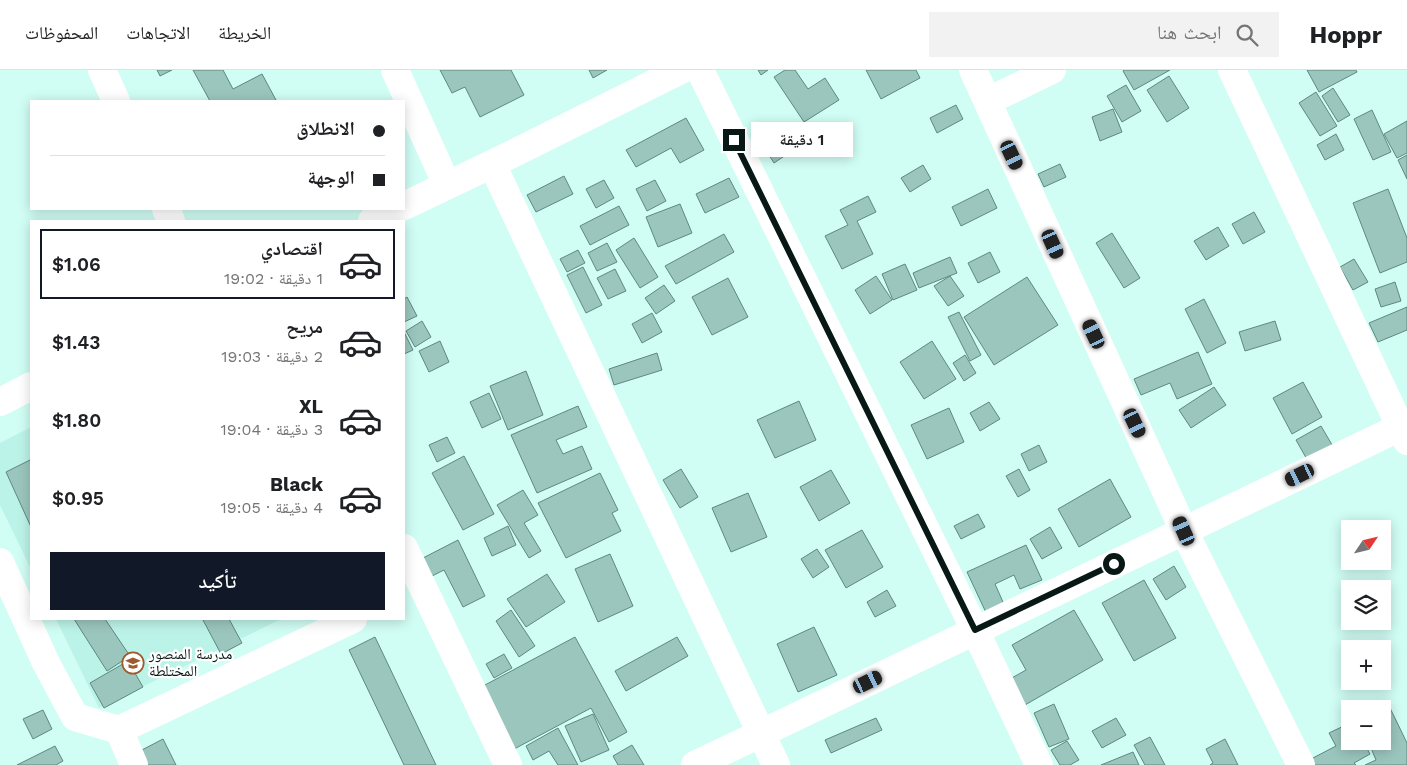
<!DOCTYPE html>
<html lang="ar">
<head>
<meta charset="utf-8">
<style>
	:root { --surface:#fff; --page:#f2f2f2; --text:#202124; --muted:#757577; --line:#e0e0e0; --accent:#111827 }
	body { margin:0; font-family:"Work Sans","Noto Naskh Arabic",sans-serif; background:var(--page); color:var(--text); direction:rtl; height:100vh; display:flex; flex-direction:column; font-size:19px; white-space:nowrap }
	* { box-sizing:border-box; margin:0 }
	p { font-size:16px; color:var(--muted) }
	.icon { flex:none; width:28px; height:28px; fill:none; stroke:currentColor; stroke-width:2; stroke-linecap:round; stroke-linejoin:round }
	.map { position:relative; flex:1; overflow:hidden; direction:ltr }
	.drawer { position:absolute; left:30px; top:150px; width:375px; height:400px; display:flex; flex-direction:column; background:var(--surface); border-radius:0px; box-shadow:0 2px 12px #0003; direction:rtl }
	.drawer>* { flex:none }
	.guide { position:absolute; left:30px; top:30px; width:375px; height:110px; border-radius:0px; box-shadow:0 2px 12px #0003; direction:rtl; display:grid; align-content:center; height:110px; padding:0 20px; background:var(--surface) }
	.needle { width:32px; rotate:55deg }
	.fabs { position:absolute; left:1341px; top:450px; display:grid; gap:10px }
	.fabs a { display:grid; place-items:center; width:50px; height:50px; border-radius:0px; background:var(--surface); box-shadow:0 2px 12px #0003; font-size:25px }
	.end { position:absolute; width:22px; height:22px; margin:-11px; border:6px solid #071815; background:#fff; box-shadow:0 0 0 2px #fff }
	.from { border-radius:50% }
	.bubble { position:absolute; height:35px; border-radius:0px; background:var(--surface); box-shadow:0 2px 12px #0003; font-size:16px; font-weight:600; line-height:35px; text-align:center; direction:rtl }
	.car { position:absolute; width:15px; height:30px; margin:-15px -8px; border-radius:6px; box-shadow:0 0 4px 1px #0007; background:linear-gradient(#222 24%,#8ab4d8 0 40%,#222 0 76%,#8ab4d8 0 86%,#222 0) }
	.guide b { display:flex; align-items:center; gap:18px; height:48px; font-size:19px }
	.guide b+b { border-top:1px solid var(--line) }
	.guide i { width:12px; height:12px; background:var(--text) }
	ul { padding:9px 0 0; list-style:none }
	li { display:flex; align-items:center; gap:15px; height:70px; margin:0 10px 8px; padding:0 10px; border:2px solid transparent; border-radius:0px }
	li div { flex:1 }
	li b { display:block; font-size:19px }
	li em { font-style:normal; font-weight:600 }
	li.active { border-color:var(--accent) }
	li>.icon { width:45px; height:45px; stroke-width:1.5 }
	.primary-button { display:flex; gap:10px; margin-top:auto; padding:10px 20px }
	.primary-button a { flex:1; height:58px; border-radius:0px; background:var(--accent); color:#fff; font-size:20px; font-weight:600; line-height:58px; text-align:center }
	header { display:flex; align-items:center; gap:30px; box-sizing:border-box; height:70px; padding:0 25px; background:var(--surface); border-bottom:1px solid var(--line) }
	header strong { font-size:24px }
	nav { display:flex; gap:28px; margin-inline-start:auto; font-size:18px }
	.search { width:350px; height:45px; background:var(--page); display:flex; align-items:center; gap:12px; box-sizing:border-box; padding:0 18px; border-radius:0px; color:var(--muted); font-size:19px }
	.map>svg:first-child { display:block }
</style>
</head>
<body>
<header>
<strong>Hoppr</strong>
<div class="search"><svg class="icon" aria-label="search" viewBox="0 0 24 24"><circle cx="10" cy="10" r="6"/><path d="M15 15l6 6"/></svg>ابحث هنا</div>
<nav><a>الخريطة</a><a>الاتجاهات</a><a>المحفوظات</a></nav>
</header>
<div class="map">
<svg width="1407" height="695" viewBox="0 0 1407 695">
	<rect width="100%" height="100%" fill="#d0fdf4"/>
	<path fill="#bcf3e8" d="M31 357V499L0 435V373Z
		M56 549H281L99 638Z"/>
	<path fill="#9bc6bd" stroke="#5e8880" d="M157 0H172L160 6Z
		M193 0H223L233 19 262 4 276 30 272 31H210Z
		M440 0H511L524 25 480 47 465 17 452 23Z
		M589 0H607L593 8Z
		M758 0H768L761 5Z
		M785 0H795L808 19 825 8 839 30 804 52 774 7Z
		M866 0H916L920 8 881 29Z
		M1124 0H1170L1134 20 1123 1Z
		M1307 0H1356L1357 2 1319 22Z
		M1169 6 1189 38 1167 52 1147 20Z
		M1126 15 1141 41 1122 52 1107 26Z
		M1333 18 1350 45 1338 52 1322 26Z
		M1316 22 1337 56 1320 66 1299 33Z
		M956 35 963 49 937 63 930 48Z
		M1113 39 1122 62 1100 71 1092 47Z
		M1372 40 1391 82 1373 90 1354 49Z
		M686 48 704 80 680 93 671 78 636 97 626 80Z
		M1407 51V83L1397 88 1384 64Z
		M798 55 808 70 774 93 764 77Z
		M1336 64 1344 80 1325 90 1317 75Z
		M1407 85V109L1398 90Z
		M1060 94 1066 107 1044 117 1038 104Z
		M923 95 931 109 910 122 901 108Z
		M564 106 573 124 536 142 527 125Z
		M729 108 739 127 705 143 696 124Z
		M604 110 614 128 596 138 586 119Z
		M655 110 666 131 647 141 636 119Z
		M988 119 997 138 961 156 952 137Z
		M1388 119 1407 168V192L1380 203 1353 133Z
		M868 126 876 142 857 151 873 184 842 199 825 166 848 155 840 140Z
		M680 134 692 163 658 177 646 147Z
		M619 136 629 155 590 175 580 156Z
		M1254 142 1265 162 1243 174 1232 154Z
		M1218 157 1229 176 1206 190 1194 171Z
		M1112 163 1140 208 1124 218 1096 173Z
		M724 164 734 182 676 214 665 196Z
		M634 168 658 207 640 218 616 180Z
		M607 173 617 192 597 201 588 183Z
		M578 180 585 193 567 202 560 189Z
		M990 182 1000 202 978 213 968 193Z
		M950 187 957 203 919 218 913 203Z
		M1354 189 1368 212 1353 220 1340 197Z
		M905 194 917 220 893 230 882 204Z
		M583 197 602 235 586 243 567 205Z
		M615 199 626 221 608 229 597 208Z
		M876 206 892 230 870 244 855 220Z
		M950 206 964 226 948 236 934 216Z
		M1027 207 1058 255 994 295 964 247Z
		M728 208 748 247 712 265 692 227Z
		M1395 212 1401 231 1381 237 1375 219Z
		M664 215 675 231 656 244 645 228Z
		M407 227 417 246 404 252V229Z
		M1204 229 1226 273 1207 283 1185 239Z
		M1407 237V260L1378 272 1369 253Z
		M959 242 981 285 970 291 948 247Z
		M652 243 662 262 642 273 632 254Z
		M422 251 431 267 415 277 406 261Z
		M1275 251 1281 270 1245 281 1239 262Z
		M404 262 413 280 404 284Z
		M440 271 449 292 429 302 419 281Z
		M932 271 956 309 924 329 900 292Z
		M1198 282 1212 314 1177 329 1170 313 1141 325 1134 309Z
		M657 283 662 300 614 315 609 299Z
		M965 285 976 303 964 311 953 293Z
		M526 301 543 345 508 360 490 316Z
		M1303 312 1322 347 1292 364 1273 328Z
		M1214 317 1226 335 1191 358 1179 340Z
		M489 323 501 349 482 358 470 332Z
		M799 331 816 370 775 388 757 350Z
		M989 332 1000 349 980 361 970 343Z
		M578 336 587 357 556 370 563 384 582 376 592 399 537 423 511 365Z
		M949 338 964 372 927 389 911 355Z
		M1321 356 1338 385 1313 400 1296 370Z
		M447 367 455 383 437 392 429 375Z
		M1039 375 1047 392 1029 401 1021 384Z
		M464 386 494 444 463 460 432 403Z
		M30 390 31 393V457L6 402Z
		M681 399 698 427 680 438 663 410Z
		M1019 399 1030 420 1018 427 1006 406Z
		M831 400 850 433 819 451 800 417Z
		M600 403 618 440 612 443 621 461 566 488 538 433Z
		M1110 409 1131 447 1079 477 1058 439Z
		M523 420 538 445 524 453 541 481 529 488 497 435Z
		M748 423 767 467 731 482 712 438Z
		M978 444 985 457 961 469 954 456Z
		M508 456 516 475 492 486 484 468Z
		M1050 457 1062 478 1042 489 1030 469Z
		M862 460 883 497 846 518 825 480Z
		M458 470 485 526 463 537 444 500 432 506 423 488Z
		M1026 475 1042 510 1020 519 1014 505 995 514 1007 541 989 549 967 502Z
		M817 479 829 497 813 508 801 489Z
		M610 484 633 536 598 552 575 499Z
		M1174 496 1186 517 1166 530 1153 509Z
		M547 504 565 532 526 557 507 529Z
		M1144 510 1176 568 1134 591 1102 533Z
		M887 520 896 536 875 547 867 532Z
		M511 540 535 576 519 587 496 551Z
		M1074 540 1103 590 1025 635 1010 609 1026 600 1012 575Z
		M74 549H105L130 586 107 601Z
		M205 549H229L242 573 221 584 203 550Z
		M814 557 837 605 798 622 777 574Z
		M375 567 436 695H404L349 580Z
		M575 567 627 662 609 672 591 638 503 685 470 623Z
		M677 567 688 586 626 621 615 601Z
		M504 584 512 598 494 608 486 594Z
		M128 591 143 617 104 638 90 613Z
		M1054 634 1069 669 1049 677 1034 643Z
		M1390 638 1407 673V695H1365L1376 690 1368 671H1382V642Z
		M43 640 52 659 33 669 23 649Z
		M593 644 609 680 581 692 565 656Z
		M876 648 882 660 831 683 825 670Z
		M1116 648 1126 665 1102 678 1092 661Z
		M1350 653V671H1363L1370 684 1354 693 1356 695H1312L1309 690 1336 676 1329 663Z
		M558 658 578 695H558L549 681 533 690 526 676Z
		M1150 667 1165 695H1145L1134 675Z
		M163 669 176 695H144L138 682Z
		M1225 669 1238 695H1210L1213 693 1206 679Z
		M1067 671 1079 690 1070 695H1060L1051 680Z
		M632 675 644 695H618L613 686Z
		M55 676 63 691 56 695H17Z
		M1133 682 1139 695H1101Z"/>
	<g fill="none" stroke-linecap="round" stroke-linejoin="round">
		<path stroke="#fff" stroke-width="28" d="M102 0 116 31
			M395 0 447 115
			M700 0 975 560 1039 695
			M973 0 1184 461 1301 695
			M1232 0 1407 371
			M988 31 1052 0
			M492 94 776 695
			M404 136 492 94 681 0
			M166 139 171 151
			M372 151 398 139
			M0 332 31 316
			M404 478 508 695
			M0 492 46 593 75 647 119 660 134 695
			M119 660 353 549
			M695 695 1407 354"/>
	</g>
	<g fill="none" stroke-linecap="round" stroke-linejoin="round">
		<path stroke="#071815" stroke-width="6" d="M734 70 975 560 1114 494"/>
	</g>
	<defs>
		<g id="school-ring" transform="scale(1.125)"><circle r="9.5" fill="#fff" stroke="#9e592c" stroke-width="1.5"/><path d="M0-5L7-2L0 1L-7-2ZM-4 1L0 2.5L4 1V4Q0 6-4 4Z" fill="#9e592c"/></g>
	</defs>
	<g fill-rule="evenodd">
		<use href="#school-ring" x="133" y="593"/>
	</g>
	<g text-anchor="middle" stroke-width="4.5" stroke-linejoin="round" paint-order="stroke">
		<g font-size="15" fill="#071815" stroke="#fff" text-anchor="start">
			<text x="149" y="589">مدرسة المنصور<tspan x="149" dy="17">المختلطة</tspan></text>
		</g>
	</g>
</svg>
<div class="fabs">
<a><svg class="needle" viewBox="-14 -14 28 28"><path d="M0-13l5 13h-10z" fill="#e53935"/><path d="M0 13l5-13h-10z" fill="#757577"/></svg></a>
<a><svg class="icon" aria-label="layers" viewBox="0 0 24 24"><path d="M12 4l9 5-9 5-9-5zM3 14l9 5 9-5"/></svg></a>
<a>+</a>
<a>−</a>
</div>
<i class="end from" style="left:1114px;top:494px"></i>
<i class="end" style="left:734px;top:70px"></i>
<div class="bubble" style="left:751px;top:52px;width:102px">1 دقيقة</div>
<i class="car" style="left:1012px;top:85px;rotate:155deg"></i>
<i class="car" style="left:1053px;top:174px;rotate:156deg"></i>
<i class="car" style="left:1094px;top:264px;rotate:335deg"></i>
<i class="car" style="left:1135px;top:353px;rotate:155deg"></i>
<i class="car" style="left:1300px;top:405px;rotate:244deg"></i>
<i class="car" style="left:1184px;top:461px;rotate:336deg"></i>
<i class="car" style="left:868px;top:612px;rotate:64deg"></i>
<div class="guide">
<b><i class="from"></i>الانطلاق</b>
<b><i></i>الوجهة</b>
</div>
<section class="drawer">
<ul>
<li class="active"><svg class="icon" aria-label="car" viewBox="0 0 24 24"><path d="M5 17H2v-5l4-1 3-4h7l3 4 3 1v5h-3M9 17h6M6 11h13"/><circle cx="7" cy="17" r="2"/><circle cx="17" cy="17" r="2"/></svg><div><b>اقتصادي</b><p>1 دقيقة · 19:02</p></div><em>$1.06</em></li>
<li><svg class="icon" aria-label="car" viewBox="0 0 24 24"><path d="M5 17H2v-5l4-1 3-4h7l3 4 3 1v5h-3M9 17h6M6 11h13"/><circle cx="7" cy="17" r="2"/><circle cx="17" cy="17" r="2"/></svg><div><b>مريح</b><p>2 دقيقة · 19:03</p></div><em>$1.43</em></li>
<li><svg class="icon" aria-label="car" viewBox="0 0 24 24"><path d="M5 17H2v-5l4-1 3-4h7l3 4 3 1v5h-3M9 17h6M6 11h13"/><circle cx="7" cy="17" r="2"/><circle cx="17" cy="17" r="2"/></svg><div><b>XL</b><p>3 دقيقة · 19:04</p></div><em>$1.80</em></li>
<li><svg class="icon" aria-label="car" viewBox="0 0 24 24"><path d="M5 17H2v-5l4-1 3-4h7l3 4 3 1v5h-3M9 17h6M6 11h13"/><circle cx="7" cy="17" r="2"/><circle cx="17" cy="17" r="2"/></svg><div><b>Black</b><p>4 دقيقة · 19:05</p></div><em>$0.95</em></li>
</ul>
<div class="primary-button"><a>تأكيد</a></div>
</section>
</div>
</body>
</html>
